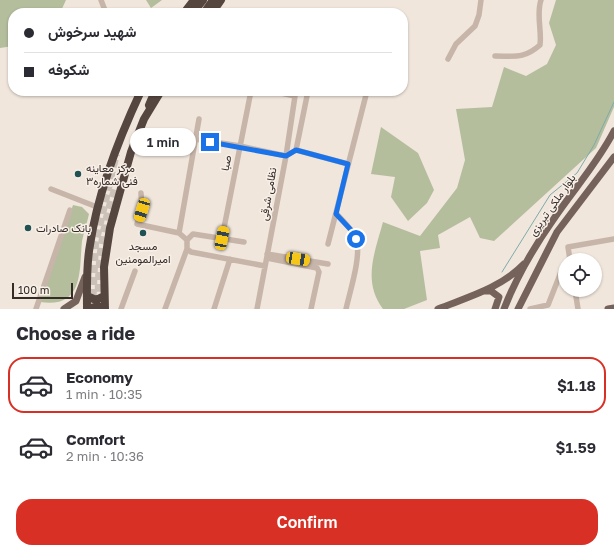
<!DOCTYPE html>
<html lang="en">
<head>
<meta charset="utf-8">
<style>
	:root { --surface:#fff; --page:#f7f7f7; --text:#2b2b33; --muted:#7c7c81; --line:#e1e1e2; --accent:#d93025 }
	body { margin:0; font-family:"Golos Text",Vazirmatn,sans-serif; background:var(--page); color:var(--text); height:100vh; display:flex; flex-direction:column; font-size:15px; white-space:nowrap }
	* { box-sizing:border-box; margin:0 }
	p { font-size:13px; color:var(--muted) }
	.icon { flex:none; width:22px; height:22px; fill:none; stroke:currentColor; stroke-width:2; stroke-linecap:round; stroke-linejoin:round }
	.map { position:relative; height:309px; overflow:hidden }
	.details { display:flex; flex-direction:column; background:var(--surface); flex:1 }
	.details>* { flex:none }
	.top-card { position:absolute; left:8px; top:8px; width:400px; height:88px; border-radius:16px; box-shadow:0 1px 3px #0004; display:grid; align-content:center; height:88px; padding:0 16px; background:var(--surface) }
	.buttons { position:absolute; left:558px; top:253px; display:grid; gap:8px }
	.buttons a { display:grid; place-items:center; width:44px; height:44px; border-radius:50%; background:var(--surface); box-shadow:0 1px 3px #0004; font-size:20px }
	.scale { position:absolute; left:12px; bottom:10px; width:61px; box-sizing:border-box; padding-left:4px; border:2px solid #352c28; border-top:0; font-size:11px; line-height:14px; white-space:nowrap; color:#352c28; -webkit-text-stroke:3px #f8f0e8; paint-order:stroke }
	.end { position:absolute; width:18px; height:18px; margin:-9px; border:5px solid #1a73e8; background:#fff; box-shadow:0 0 0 2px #fff }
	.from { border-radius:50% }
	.bubble { position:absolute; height:28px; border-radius:14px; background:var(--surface); box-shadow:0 1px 3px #0004; font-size:13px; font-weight:600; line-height:28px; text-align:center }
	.car { position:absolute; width:12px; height:24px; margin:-12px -6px; border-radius:5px; box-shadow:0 0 3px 1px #0007; background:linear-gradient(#f5c518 24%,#345 0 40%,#f5c518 0 76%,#345 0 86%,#f5c518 0) }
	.top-card b { display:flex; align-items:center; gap:14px; height:38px; font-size:15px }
	.top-card b+b { border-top:1px solid var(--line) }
	.top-card i { width:10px; height:10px; background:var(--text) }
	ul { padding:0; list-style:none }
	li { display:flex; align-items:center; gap:12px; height:56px; margin:0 8px 6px; padding:0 8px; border:2px solid transparent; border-radius:16px }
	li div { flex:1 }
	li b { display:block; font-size:15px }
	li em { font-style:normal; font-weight:600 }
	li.current { border-color:var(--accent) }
	li>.icon { width:36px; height:36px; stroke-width:1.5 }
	h2 { padding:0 16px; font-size:18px; line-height:48px }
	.action { display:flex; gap:8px; margin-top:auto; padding:8px 16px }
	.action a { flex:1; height:46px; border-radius:16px; background:var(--accent); color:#fff; font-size:16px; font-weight:600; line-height:46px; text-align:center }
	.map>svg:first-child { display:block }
</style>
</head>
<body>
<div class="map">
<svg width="614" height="309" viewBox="0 0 614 309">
	<rect width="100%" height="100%" fill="#f0e6dc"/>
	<path fill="#b4be9d" d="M0 0H66L60 13H13V46L0 48Z
		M146 0H162L151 8Z
		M556 0H614V107L596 148 494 241 480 238 470 217 438 235 440 248 420 251 427 300 404 309H383C362 281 375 252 383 222L420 236 457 188 465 160 456 109 492 107 504 67 526 76 547 64 556 45 549 23Z
		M381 127 418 153 434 190 427 203 408 221 391 197 395 177 371 174Z
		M73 205 82 207 89 214C87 223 84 232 82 241 79 268 85 309 40 302Z"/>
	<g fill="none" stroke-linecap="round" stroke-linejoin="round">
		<path stroke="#7dabab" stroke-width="1" d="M502 272 550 195 577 173 594 145 614 102"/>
		<path stroke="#cbc1b8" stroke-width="8" stroke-dasharray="8 4" stroke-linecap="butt" d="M99 304C98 264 102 228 115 190 118 181 121 172 125 164
			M92 309 95 244 116 154"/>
		<path stroke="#c7b5a9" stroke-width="5.5" d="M101 0 106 13
			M495 56C515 56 524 59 540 45 542 30 536 15 541 0
			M448 59 456 44 475 26 479 15 481 0
			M176 136 240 146 286 156 296 150 348 164
			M296 150 308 91
			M51 189 97 207
			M141 193 142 210 137 224 179 233
			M336 213C343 221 352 229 356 238 362 255 350 291 346 309
			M222 238 251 91
			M187 240 179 233 199 119
			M244 242 193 234 187 240V249L191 252 265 266
			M328 244 367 91
			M267 254 328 264
			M267 258 317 268 319 272 311 309
			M570 260 568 247 614 239
			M575 290 578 309
			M36 309 70 210
			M121 309 135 271
			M165 309 187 249
			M214 309 230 259
			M257 309 286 156 295 96 281 93
			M530 309 548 305 561 272 565 266"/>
		<path stroke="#75625a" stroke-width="7" d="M486 291H491L499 297 495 309
			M64 309 76 301 85 277
			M438 309C468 297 501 288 524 264
			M504 309C516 278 534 247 553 220 573 190 597 164 614 131
			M518 309 557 232 614 157
			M608 309 614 308"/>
		<path stroke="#554640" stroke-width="8" d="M184 13 194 0
			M193 13 203 0
			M204 13 213 0
			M212 13 221 0
			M149 105 155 91
			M87 296 96 300 104 296
			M87 309C87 288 86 266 90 245 98 191 118 140 141 91
			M88 309 98 306 104 309
			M105 309 104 267 110 228 131 152 144 119 161 91"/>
	</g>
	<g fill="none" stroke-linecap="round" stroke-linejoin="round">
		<path stroke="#1a73e8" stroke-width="5" d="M210 142 286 156 296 150 348 164 336 214 352 231 356 239"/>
	</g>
	<g fill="#215253" stroke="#f8f0e8" stroke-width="1.5">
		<circle cx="78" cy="174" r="4"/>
		<circle cx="28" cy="228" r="4"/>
		<circle cx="143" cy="233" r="4"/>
	</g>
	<g text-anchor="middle" stroke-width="3" stroke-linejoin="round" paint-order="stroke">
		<g font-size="11" fill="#352c28" stroke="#f8f0e8">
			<text transform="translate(226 163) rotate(-79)" y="4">صبا</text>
			<text transform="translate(268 194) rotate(-80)" y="4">نظامی شرقی</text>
			<text transform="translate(552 205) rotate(-55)" y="4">بلوار ملکى تبریزى</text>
		</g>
		<g font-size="11" fill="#352c28" stroke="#f8f0e8" text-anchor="start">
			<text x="86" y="172">مرکز معاینه<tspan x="86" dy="13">فنی شماره۳</tspan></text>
			<text x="36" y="232">بانک صادرات</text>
			<text x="143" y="250" text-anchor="middle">مسجد<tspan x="143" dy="13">امیرالمومنین</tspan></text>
		</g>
	</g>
</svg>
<div class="buttons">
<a><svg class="icon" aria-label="locate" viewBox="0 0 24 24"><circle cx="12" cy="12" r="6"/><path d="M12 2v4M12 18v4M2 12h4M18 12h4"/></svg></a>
</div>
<div class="scale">100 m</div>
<i class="end from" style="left:356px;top:239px"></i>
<i class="end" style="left:210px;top:142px"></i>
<div class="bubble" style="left:130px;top:128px;width:66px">1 min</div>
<i class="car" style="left:142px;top:210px;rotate:197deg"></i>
<i class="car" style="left:222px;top:238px;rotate:11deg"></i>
<i class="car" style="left:298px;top:259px;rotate:99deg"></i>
<div class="top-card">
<b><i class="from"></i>شهید سرخوش</b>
<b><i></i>شکوفه</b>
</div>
</div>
<section class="details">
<h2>Choose a ride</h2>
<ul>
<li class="current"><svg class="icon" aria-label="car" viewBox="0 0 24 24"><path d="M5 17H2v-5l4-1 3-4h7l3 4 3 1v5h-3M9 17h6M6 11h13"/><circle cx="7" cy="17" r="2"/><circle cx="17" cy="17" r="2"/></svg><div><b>Economy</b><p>1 min · 10:35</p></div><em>$1.18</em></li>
<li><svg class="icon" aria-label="car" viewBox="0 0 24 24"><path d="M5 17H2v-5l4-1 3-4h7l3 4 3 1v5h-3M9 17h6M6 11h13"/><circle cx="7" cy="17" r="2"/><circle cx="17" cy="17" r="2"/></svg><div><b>Comfort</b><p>2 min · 10:36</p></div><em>$1.59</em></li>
</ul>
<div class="action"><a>Confirm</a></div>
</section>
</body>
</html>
